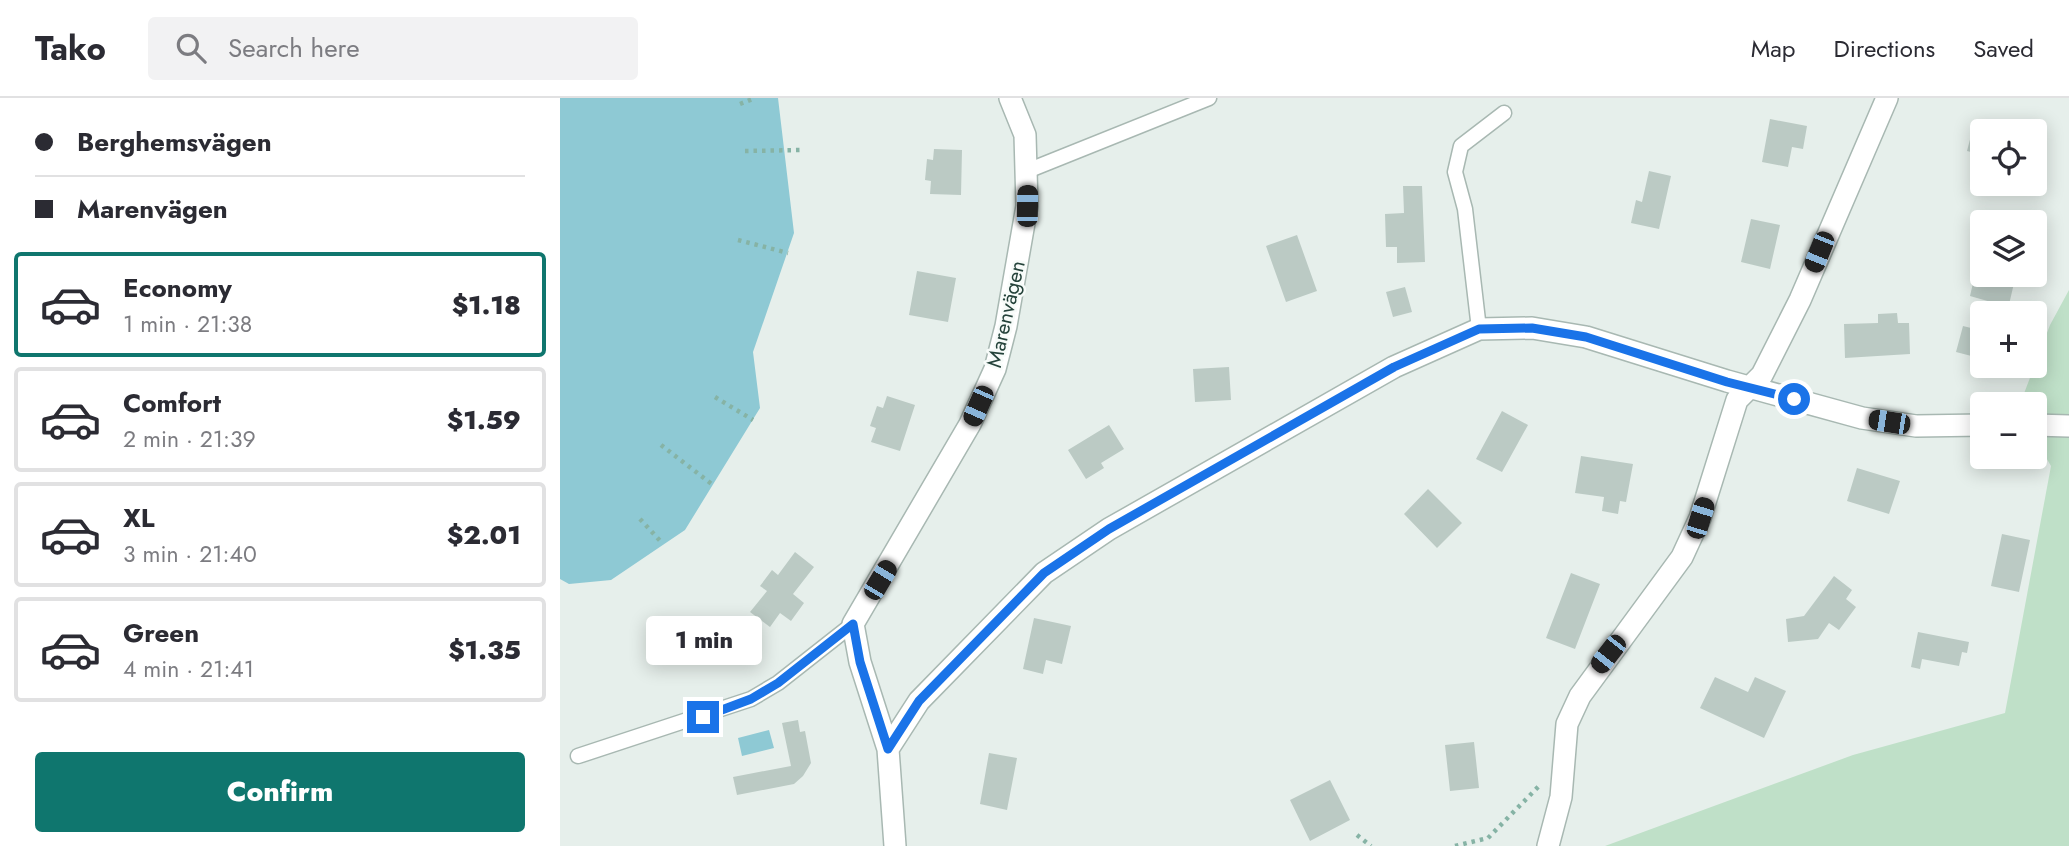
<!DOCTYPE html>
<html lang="en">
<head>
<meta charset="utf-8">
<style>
	:root { --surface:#fff; --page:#f2f2f3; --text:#2b2b33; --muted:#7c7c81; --line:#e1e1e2; --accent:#0f766e }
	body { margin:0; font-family:Jost,sans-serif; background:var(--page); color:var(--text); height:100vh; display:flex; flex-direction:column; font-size:26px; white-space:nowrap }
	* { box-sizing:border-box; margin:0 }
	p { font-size:23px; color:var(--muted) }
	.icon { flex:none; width:38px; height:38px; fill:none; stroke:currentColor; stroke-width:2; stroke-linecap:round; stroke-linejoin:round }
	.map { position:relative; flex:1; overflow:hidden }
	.details { display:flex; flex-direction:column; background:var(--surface); width:560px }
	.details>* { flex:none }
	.banner { display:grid; align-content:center; height:154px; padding:0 35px; background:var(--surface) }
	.buttons { position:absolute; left:1410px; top:21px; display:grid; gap:14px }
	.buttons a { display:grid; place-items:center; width:77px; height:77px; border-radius:7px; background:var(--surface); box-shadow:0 4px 18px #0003; font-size:35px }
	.end { position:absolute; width:32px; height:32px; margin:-16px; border:9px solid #1a73e8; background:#fff; box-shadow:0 0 0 4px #fff }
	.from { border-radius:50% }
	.bubble { position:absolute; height:49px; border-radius:7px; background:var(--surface); box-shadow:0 4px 18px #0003; font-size:23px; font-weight:800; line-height:49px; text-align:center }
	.car { position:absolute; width:21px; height:42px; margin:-21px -10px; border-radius:9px; box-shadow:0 0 5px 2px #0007; background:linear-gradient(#222 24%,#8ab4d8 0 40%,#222 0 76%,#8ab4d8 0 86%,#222 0) }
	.banner b { display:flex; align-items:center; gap:24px; height:66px; font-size:26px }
	.banner b+b { border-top:2px solid var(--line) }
	.banner i { width:18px; height:18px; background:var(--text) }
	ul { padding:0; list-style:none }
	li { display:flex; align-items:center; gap:21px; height:105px; margin:0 14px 10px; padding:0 21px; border:4px solid var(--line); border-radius:7px }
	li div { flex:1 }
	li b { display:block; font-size:26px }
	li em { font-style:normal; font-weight:800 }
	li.current { border-color:var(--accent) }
	li>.icon { width:63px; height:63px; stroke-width:1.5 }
	.action { display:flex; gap:14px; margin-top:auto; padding:14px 35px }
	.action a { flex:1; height:80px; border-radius:7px; background:var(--accent); color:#fff; font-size:28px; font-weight:800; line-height:80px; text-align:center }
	header { display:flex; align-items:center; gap:42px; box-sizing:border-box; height:98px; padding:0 35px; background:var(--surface); border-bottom:2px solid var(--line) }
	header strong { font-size:33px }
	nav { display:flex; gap:38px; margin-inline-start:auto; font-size:24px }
	.search { width:490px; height:63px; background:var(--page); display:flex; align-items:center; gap:18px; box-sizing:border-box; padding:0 24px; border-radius:7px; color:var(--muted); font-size:26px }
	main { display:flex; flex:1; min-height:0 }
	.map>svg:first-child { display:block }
</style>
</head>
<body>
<header>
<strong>Tako</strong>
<div class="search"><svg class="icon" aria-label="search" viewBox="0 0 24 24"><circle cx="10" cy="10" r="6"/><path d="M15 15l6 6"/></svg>Search here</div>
<nav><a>Map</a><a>Directions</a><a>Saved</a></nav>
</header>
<main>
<section class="details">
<div class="banner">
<b><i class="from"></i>Berghemsvägen</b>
<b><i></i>Marenvägen</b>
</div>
<ul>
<li class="current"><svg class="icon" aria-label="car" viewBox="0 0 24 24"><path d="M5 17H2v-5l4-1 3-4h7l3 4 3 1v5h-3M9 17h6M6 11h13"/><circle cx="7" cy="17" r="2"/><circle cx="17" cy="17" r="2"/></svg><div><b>Economy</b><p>1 min · 21:38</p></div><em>$1.18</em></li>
<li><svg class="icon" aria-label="car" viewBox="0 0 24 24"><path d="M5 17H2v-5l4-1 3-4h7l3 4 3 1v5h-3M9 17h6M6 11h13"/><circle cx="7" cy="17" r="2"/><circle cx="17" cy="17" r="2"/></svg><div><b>Comfort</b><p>2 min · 21:39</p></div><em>$1.59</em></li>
<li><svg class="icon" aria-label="car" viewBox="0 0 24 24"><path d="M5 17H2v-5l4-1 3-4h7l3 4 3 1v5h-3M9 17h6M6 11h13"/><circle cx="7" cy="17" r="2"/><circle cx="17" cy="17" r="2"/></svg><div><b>XL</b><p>3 min · 21:40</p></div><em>$2.01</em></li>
<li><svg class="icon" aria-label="car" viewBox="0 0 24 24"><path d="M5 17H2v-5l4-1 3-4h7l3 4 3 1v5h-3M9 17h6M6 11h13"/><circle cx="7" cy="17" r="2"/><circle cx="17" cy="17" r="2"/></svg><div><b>Green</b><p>4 min · 21:41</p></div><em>$1.35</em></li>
</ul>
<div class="action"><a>Confirm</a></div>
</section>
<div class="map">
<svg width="1509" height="748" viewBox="0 0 1509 748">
	<rect width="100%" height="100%" fill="#e6efeb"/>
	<path fill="#bfe0c8" d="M1509 192V748H1045L1293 657 1445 615 1491 368 1475 341V306H1460L1490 227Z"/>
	<path fill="#8ec9d4" d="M0 0H218L234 135 193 254 200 310 125 432 51 482 9 486 0 481Z
		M209 632 214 650 182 658 178 640Z"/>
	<path fill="#bbcac4" d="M1210 21 1247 28 1243 51 1232 49 1228 69 1202 64Z
		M1414 26 1437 32 1423 33V57L1407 53Z
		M374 51 402 52 401 97 370 96 371 83 365 82 367 61 373 62Z
		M1089 73 1111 78 1099 131 1071 125 1076 102 1082 104Z
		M843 88H862L865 164 837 165V149H826L825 116 844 115Z
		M1191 121 1220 127 1210 171 1181 164Z
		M737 137 757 193 726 204 706 148Z
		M1416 172 1423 173V177L1455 181 1447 215H1428L1431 204 1410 198Z
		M357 173 396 180 388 224 349 217Z
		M845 189 852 214 833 219 826 194Z
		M1337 215 1338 225H1349L1350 256 1285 260 1284 226 1318 225V216Z
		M1403 228 1423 233V261L1396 254Z
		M669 269 671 302 635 304 633 271Z
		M327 298 355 307 340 353 311 344 316 330 310 328 317 308 323 310Z
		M942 313 968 327 942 374 916 361Z
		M549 327 564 351 541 365 544 370 526 381 508 352Z
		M1021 358 1073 366 1066 404 1060 403 1058 416 1042 413 1044 399 1015 395Z
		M1297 370 1340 383 1329 416 1287 403Z
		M868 391 902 425 877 450 844 416Z
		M1442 436 1470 442 1459 494 1431 488Z
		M235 454 254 469 233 496 244 505 231 523 220 515 210 529 190 514 207 493 200 488 212 472 218 477Z
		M1011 475 1040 486 1015 551 986 540Z
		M1274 478 1292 492 1286 501 1296 509 1279 532 1269 525 1258 541 1228 544 1226 521 1244 518Z
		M474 520 511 528 502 566 486 562 483 576 463 571Z
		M1358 534 1409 544 1407 555 1402 554 1399 568 1362 561 1360 571 1351 569Z
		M1155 579 1188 594 1195 579 1226 593 1204 640 1140 610Z
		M238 622 240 634 245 633 251 665 243 678 234 686 177 697 173 679 231 668 222 625Z
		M914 644 919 690 890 693 885 647Z
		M429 655 457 660 447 712 420 706Z
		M770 682 790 722 750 743 730 702Z"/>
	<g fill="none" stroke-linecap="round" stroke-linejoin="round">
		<g stroke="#a8b8b2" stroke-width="17">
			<path id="service" d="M467 73 649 0
				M919 231 905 111 895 74 901 48 944 15
				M18 658 191 601 218 585 293 526"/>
		</g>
		<g stroke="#a8b8b2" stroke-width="24">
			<path id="minor" d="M1475 327 1509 328
				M328 651 300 564 293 526 410 326 435 271 446 228 467 108 465 37 450 0
				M335 748 328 651 359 603 484 475 549 431 834 269 919 231 972 230 1026 239 1167 283 1302 320 1356 328 1423 327
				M988 748 1001 699 1007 626 1020 598 1122 459 1140 420 1177 302 1202 277 1240 202 1327 0"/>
		</g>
		<path stroke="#86b3a5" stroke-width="4.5" stroke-dasharray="3.5 5" stroke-linecap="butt" d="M180 6 195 0
			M185 53 240 52
			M178 142 228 155
			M155 299 193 322
			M101 347 153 387
			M80 421 103 446
			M797 737 811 748
			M895 748 928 740 980 687"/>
		<use href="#service" stroke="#fff" stroke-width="14"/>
		<use href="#minor" stroke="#fff" stroke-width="21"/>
	</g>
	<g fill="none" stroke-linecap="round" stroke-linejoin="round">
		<path stroke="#1a73e8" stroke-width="9" d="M143 619 191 601 218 585 293 526 300 564 328 651 359 603 484 475 549 431 834 269 919 231 972 230 1026 239 1167 284 1234 301"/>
	</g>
	<g text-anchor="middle" stroke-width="5" stroke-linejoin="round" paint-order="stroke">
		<g font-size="21" fill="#24423a" stroke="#f7fbf9">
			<text transform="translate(446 216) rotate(-77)" y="7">Marenvägen</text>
		</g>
	</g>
</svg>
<div class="buttons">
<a><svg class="icon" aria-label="locate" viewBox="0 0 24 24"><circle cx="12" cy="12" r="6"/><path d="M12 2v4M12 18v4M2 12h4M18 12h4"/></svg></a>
<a><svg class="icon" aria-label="layers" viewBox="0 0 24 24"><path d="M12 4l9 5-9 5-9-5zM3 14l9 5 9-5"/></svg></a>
<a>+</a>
<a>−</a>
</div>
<i class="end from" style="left:1234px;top:301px"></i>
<i class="end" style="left:143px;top:619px"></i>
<div class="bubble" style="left:86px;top:518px;width:116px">1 min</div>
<i class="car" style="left:467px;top:108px;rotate:1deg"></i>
<i class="car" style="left:1259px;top:154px;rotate:202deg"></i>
<i class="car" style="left:418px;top:308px;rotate:204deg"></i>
<i class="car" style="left:1329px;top:324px;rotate:279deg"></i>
<i class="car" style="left:1140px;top:420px;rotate:17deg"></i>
<i class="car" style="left:320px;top:482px;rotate:31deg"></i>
<i class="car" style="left:1048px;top:556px;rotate:218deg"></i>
</div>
</main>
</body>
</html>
